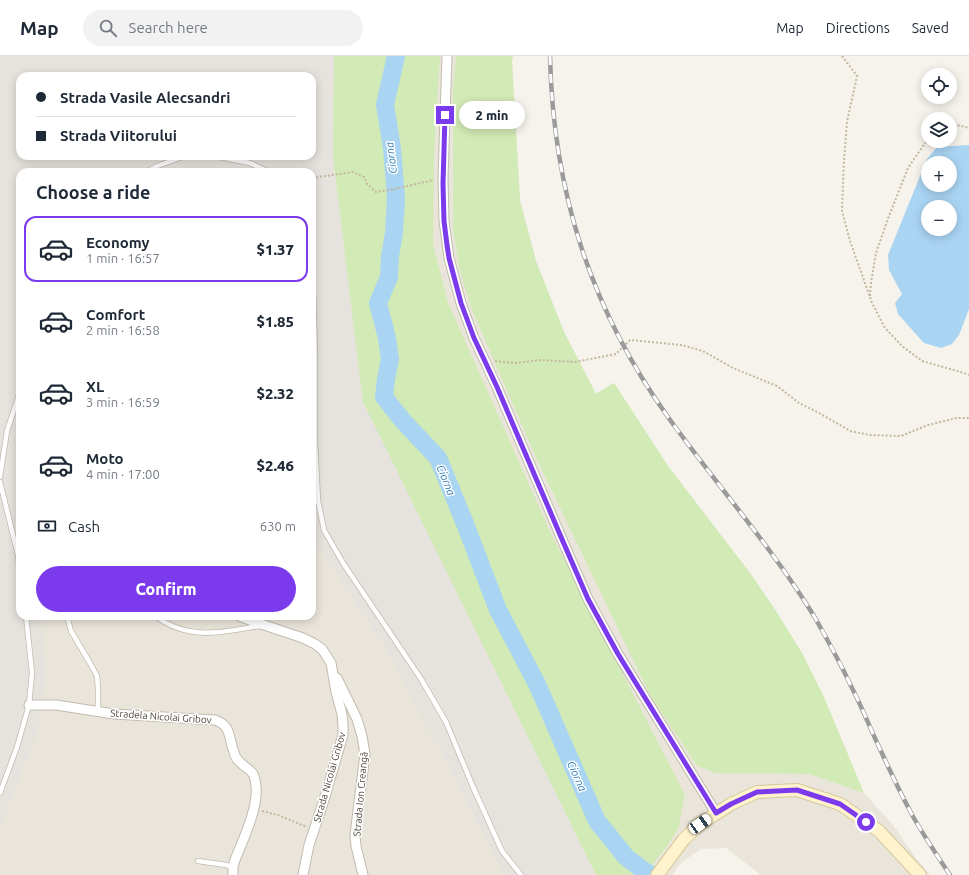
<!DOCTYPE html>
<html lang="en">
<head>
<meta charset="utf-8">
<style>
	:root { --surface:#fff; --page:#f2f2f3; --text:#1f2937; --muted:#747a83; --line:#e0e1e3; --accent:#7c3aed }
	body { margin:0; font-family:Ubuntu,sans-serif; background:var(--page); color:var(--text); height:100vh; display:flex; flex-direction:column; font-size:15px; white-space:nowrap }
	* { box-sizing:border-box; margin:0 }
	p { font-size:13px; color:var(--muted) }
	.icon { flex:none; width:22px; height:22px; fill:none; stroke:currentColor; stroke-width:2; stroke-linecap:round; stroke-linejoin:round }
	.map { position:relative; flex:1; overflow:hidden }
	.panel { position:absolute; left:16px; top:112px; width:300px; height:452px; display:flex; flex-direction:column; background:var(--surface); border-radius:12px; box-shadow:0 2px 10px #0003 }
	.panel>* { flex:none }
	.guide { position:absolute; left:16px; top:16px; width:300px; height:88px; border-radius:12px; box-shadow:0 2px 10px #0003; display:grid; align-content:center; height:88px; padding:0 20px; background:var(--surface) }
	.buttons { position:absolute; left:921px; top:12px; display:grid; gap:8px }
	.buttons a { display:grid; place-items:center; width:36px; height:36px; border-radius:50%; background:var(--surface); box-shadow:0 2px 10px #0003; font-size:20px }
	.end { position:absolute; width:18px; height:18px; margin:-9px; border:5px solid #7c3aed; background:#fff; box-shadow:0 0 0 2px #fff }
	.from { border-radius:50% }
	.bubble { position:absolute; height:28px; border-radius:14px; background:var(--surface); box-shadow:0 2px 10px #0003; font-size:13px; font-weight:800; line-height:28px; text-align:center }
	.car { position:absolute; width:12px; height:24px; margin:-12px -6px; border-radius:5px; box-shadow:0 0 3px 1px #0007; background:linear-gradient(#fff 24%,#345 0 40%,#fff 0 76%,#345 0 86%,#fff 0) }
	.guide b { display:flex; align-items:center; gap:14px; height:38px; font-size:15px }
	.guide b+b { border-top:1px solid var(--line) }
	.guide i { width:10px; height:10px; background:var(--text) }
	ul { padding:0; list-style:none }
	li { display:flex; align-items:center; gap:12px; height:66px; margin:0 8px 6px; padding:0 12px; border:2px solid transparent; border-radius:12px }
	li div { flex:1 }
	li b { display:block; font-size:15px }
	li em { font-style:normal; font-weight:800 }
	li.on { border-color:var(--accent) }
	li>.icon { width:36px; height:36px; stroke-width:1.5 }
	h2 { padding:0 20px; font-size:18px; line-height:48px }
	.pay { display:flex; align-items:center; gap:10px; height:44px; padding:0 20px; font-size:15px }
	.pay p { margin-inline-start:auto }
	.button { display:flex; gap:8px; margin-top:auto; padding:8px 20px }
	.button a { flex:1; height:46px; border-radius:24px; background:var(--accent); color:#fff; font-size:16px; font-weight:800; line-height:46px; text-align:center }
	header { display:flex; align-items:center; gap:24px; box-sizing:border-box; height:56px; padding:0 20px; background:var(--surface); border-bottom:1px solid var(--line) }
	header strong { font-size:19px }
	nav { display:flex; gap:22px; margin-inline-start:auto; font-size:14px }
	.search { width:280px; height:36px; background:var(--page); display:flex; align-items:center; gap:10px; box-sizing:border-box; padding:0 14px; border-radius:22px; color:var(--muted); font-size:15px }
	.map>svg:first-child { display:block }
</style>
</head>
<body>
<header>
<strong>Map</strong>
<div class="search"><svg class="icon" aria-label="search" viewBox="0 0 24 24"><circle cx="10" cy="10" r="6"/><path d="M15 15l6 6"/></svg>Search here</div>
<nav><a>Map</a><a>Directions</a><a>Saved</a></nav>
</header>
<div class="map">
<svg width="969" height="819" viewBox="0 0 969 819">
	<rect width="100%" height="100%" fill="#f6f3ec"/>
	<path fill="#eae5da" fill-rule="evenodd" d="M0 0H513L512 5 520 144 536 205 564 276 596 338 614 327 668 410 750 517 774 552 802 597 823 639 864 737 893 769 916 802 930 819H761L726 792 701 793 682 806 672 819H0ZM20 20H312V100H20ZM20 116H312V560H20Z"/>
	<path fill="#e6e2dd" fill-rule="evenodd" d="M0 0H334L333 101 363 346 596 819H505L389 598 312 480V116H20V560H41L45 618 41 666 0 772ZM20 20H312V100H20Z"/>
	<path fill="#d2eab5" d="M334 0H440L434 101 433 188 448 247 553 482 685 739 678 773 665 793 644 819H596L363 346 333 101Z
		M456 0H513L512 5 520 145 536 205 564 276 596 338 614 327 668 410 750 517 774 552 802 597 823 639 864 737 809 718 716 717 697 710 650 639 538 406 472 254 459 212 453 171V36Z"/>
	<path fill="#a9d4f2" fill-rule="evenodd" d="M969 89V253L959 279 952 288 941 292 924 287 898 258 895 247 902 238 889 214 888 199 927 103 937 91ZM928 107H950V129H928ZM928 151H950V173H928Z"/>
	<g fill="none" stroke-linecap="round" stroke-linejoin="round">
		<path stroke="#a9d4f2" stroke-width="18" d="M396 0 385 49 392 92 396 142 394 177 390 200 389 221 378 247 387 282 390 303 386 323 384 341 403 365 438 402 464 465 498 554 537 628 597 765 626 801 643 814 652 819"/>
		<g stroke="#c2bbae" stroke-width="6">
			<path id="lane" d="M204 100 220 101 250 107 269 116
				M147 116 157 110 185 100
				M312 201 315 298V386L318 445 324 474 343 507 421 623 446 666 473 731 502 795 521 819
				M0 421 7 375 20 336
				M0 426 18 499 20 517
				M67 560 71 575 90 607 97 620 98 632V655
				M155 560C165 567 177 573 189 575 211 580 238 573 260 570
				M0 737 17 691 29 649 32 617 26 560
				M198 805 226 809 233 811"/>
		</g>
		<g stroke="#c2bbae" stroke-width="11">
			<path id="street" d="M447 0 443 122 444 165 449 202 461 247 474 282 497 331 561 481 588 543 618 598 716 757
				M239 560 264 569 303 582 315 588 322 593 331 607 336 636 342 658 343 669V679L324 744 309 789 303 819
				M337 622 357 663 362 680 365 698 355 779 356 790 363 819
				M29 649H56L114 658 215 664C232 670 228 681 234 696 235 701 238 705 242 708 246 712 251 714 253 718 264 742 244 781 235 804L233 811V819"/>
		</g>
		<g stroke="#d6c79b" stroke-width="14">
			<path id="secondary" d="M657 819 684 783 700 768 731 748 757 736 797 734 840 748 879 775 920 819"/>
		</g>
		<path stroke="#c4b79f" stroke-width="2" stroke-dasharray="2 2" stroke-linecap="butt" d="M842 0 857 20 847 66 844 104 842 155 850 185 870 241 872 247 885 272 902 290 922 305 964 317 969 319
			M950 71 957 69 969 72
			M312 122 353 116 364 121 367 128 376 136 390 134 434 124
			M870 240 871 227 876 197 889 160 908 112 925 87 928 83
			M495 305 515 307 542 304 575 306 616 298 630 284 681 289 703 295 733 312 777 330 799 347 821 358 850 375 870 379 901 380 928 369 957 362H969
			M262 755 278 759 307 771"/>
		<use href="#lane" stroke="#fff" stroke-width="4.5"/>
		<use href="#street" stroke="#fff" stroke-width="9"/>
		<use href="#secondary" stroke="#fff3cd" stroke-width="12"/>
		<g stroke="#9a9a9a" stroke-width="4.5">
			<path id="rail" d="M550 0C553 134 590 252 668 361 716 428 771 490 814 560 827 583 840 606 851 630 862 651 870 672 880 693 891 717 902 741 915 764 926 783 938 801 950 819"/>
		</g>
		<use href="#rail" stroke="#fff" stroke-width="3" stroke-dasharray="9" stroke-linecap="butt"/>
	</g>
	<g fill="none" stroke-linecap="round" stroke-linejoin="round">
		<path stroke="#7c3aed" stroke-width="5" d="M445 59 443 128 444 165 447 189 449 202 461 247 474 282 497 331 561 481 588 543 618 598 716 757 731 748 757 736 797 734 840 748 866 766"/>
	</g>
	<g text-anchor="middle" stroke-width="3" stroke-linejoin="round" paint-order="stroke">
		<g font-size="10" fill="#4b4439" stroke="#fff">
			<text transform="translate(161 660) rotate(4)" y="4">Stradela Nicolai Gribov</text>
			<text transform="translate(329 721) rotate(-74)" y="4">Strada Nicolai Gribov</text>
			<text transform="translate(360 738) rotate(-85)" y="4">Strada Ion Creangă</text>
		</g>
		<g font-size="11" font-style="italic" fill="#2e7ab2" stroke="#fff">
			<text transform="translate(391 102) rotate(-97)" y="4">Ciorna</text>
			<text transform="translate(446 424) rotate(68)" y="4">Ciorna</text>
			<text transform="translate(577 720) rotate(66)" y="4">Ciorna</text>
		</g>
	</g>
</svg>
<div class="buttons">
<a><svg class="icon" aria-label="locate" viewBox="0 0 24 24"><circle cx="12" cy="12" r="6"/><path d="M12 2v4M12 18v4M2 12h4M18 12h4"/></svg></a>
<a><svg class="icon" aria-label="layers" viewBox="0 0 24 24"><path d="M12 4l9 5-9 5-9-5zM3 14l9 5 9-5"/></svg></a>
<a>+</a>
<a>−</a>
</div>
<i class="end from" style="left:866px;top:766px"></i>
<i class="end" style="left:445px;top:59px"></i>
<div class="bubble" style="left:459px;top:45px;width:66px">2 min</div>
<i class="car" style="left:700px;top:768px;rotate:56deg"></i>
<div class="guide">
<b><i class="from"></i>Strada Vasile Alecsandri</b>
<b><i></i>Strada Viitorului</b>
</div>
<section class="panel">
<h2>Choose a ride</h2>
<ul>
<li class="on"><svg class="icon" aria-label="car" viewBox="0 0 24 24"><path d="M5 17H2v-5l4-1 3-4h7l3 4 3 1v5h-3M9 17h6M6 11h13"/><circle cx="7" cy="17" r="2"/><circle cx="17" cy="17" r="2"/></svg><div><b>Economy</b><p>1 min · 16:57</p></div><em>$1.37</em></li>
<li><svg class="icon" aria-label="car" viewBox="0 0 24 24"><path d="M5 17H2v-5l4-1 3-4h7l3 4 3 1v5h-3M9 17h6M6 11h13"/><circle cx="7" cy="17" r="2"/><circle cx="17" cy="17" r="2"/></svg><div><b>Comfort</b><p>2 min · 16:58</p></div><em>$1.85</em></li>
<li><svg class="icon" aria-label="car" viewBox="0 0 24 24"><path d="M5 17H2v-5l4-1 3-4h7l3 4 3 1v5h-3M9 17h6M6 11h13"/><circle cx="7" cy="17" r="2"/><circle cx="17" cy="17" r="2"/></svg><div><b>XL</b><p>3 min · 16:59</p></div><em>$2.32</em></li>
<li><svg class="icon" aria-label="car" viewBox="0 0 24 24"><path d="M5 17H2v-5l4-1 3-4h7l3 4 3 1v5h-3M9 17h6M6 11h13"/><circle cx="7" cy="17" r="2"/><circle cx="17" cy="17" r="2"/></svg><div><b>Moto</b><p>4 min · 17:00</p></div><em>$2.46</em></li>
</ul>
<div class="pay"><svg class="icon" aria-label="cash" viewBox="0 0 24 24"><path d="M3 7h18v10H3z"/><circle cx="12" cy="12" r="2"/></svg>Cash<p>630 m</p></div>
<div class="button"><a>Confirm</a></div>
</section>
</div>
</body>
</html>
